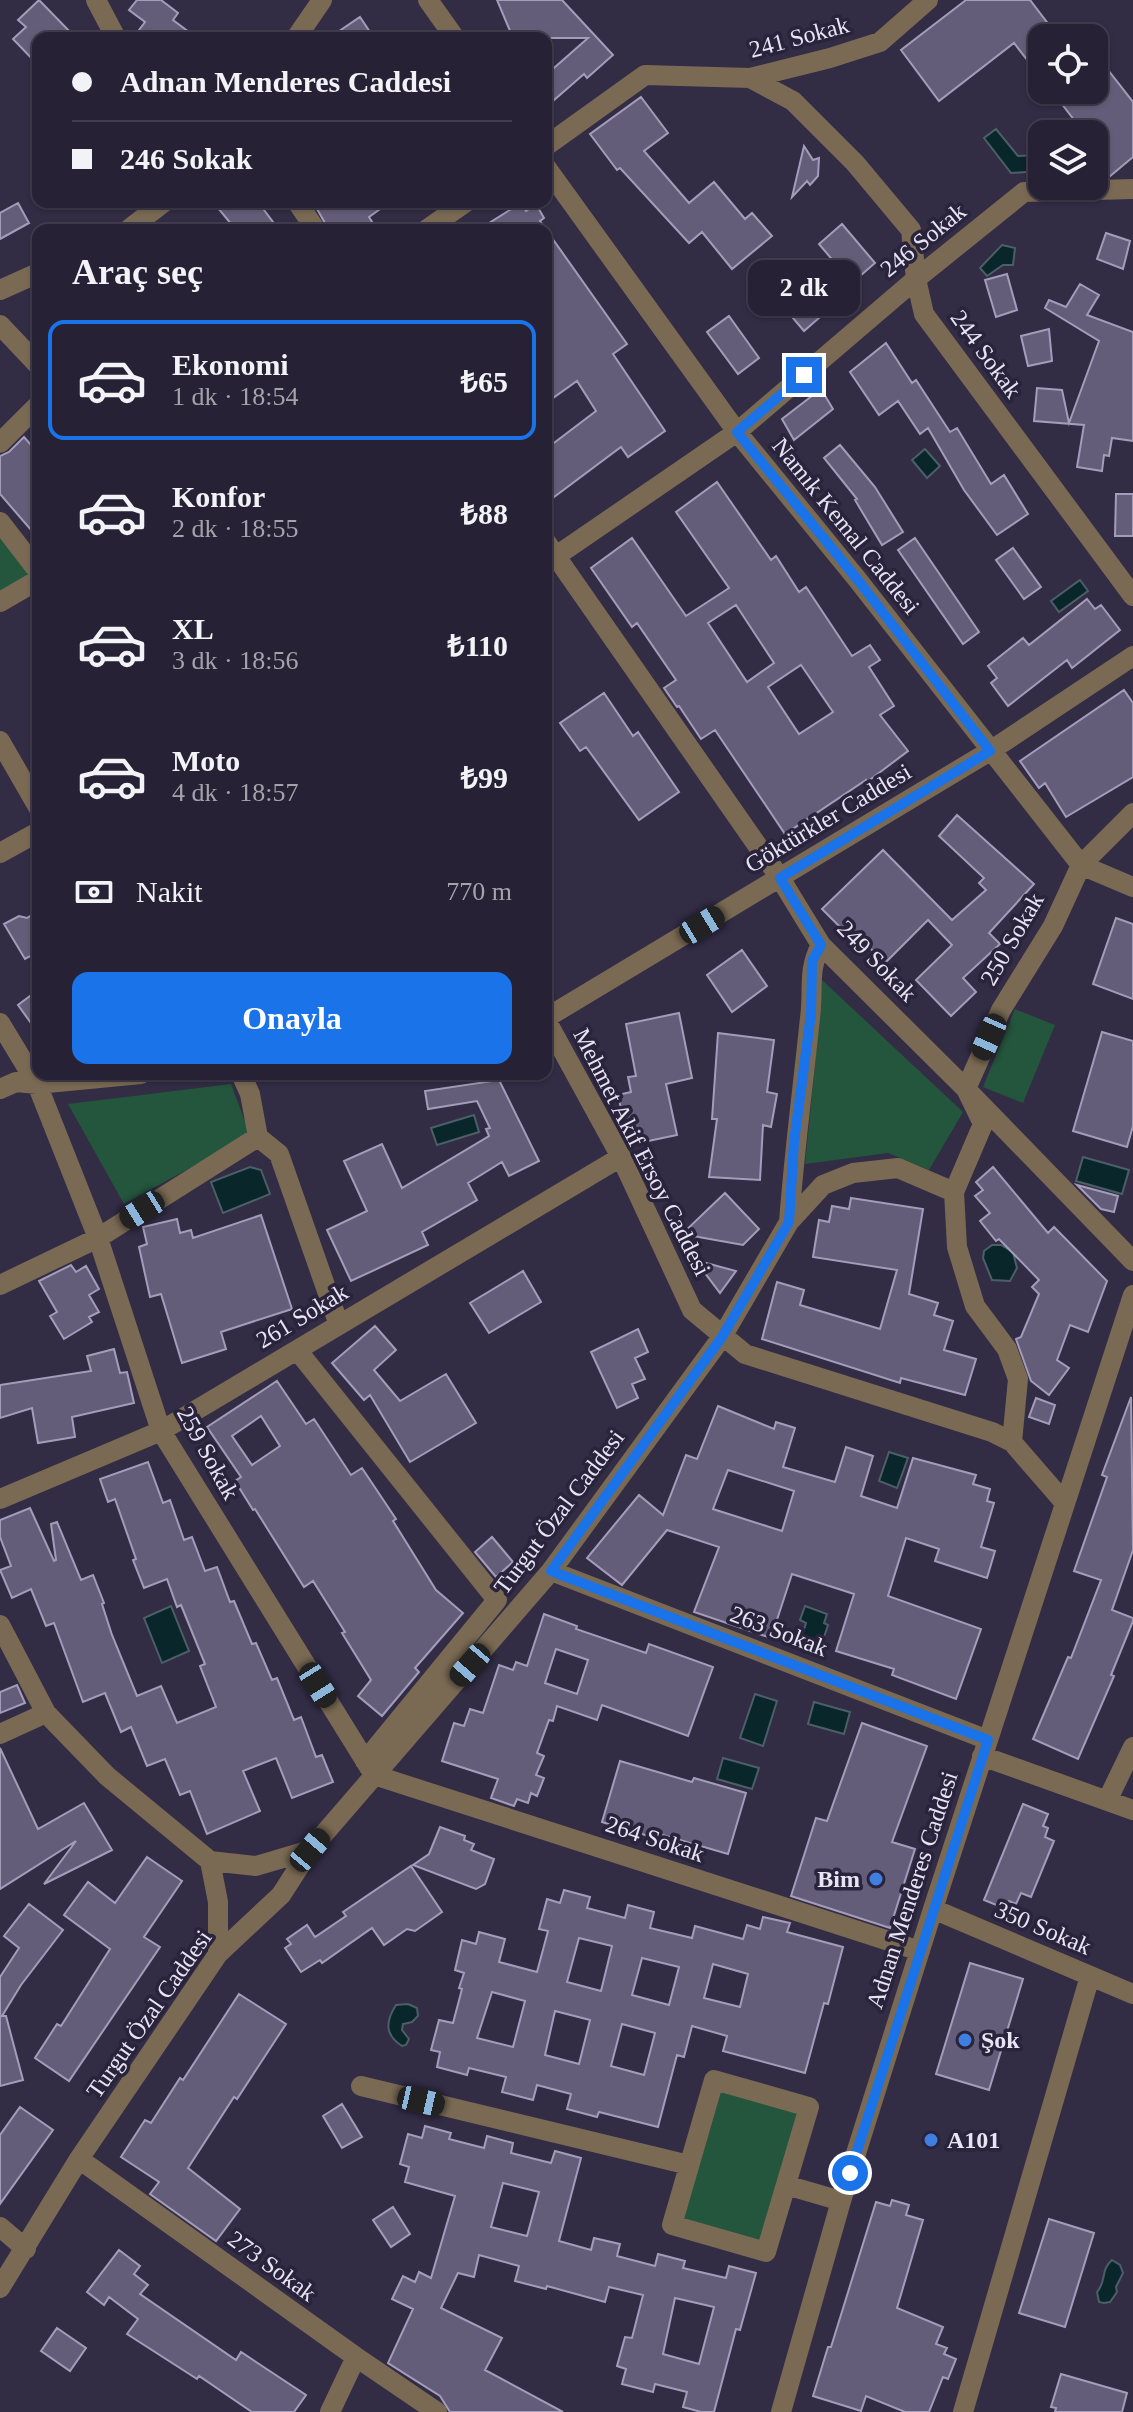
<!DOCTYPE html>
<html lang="tr">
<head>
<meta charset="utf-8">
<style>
	:root { --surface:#262134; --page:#2e293c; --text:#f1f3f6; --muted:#a4a3ac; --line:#423e4f; --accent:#1a73e8 }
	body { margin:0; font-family:"Times New Roman",serif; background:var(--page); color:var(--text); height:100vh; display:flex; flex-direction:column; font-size:30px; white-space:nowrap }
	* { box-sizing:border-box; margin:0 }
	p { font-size:26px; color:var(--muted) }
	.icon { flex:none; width:44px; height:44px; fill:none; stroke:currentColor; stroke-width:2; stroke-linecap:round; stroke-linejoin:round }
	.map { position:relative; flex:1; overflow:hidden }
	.sheet { position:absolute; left:32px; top:224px; width:520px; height:856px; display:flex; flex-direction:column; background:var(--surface); border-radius:16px; box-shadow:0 2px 6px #0004,0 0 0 2px var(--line) }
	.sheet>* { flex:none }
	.top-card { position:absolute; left:32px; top:32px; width:520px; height:176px; border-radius:16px; box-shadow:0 2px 6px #0004,0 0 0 2px var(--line); display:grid; align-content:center; height:176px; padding:0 40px; background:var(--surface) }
	.controls { position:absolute; left:1028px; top:24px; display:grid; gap:16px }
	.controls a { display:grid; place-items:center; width:80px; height:80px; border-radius:16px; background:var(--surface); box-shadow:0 2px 6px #0004,0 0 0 2px var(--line); font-size:40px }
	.end { position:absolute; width:36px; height:36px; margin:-18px; border:10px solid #1a73e8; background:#fff; box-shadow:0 0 0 4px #fff }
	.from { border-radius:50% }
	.bubble { position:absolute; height:56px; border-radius:16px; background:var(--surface); box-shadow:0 2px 6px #0004,0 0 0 2px var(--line); font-size:26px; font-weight:700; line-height:56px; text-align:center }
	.car { position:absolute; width:24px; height:48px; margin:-24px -12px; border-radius:10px; box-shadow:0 0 6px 2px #0007; background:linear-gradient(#222 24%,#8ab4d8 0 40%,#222 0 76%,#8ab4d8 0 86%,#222 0) }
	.top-card b { display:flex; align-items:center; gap:28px; height:76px; font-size:30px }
	.top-card b+b { border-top:2px solid var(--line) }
	.top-card i { width:20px; height:20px; background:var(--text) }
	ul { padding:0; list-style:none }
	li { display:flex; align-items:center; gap:24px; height:120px; margin:0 16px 12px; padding:0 24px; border:4px solid transparent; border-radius:16px }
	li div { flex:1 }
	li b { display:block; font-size:30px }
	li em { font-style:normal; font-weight:700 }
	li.active { border-color:var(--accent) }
	li>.icon { width:72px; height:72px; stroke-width:1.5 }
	h2 { padding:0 40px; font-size:36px; line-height:96px }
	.pay { display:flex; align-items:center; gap:20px; height:88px; padding:0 40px; font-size:30px }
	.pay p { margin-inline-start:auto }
	.button { display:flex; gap:16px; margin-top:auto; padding:16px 40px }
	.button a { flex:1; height:92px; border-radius:16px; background:var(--accent); color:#fff; font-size:32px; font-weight:700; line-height:92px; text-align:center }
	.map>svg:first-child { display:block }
</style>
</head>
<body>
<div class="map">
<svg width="1133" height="2412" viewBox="0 0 1133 2412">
	<rect width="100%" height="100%" fill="#322c45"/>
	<path fill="#24553d" d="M0 538 31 576 0 594Z
		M821 979 963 1112 929 1170 888 1153 805 1164 820 1013Z
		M1015 1009 1055 1025 1023 1103 983 1087Z
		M231 1084 250 1135 124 1204 68 1104Z
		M715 2085 802 2110 763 2248 676 2224Z"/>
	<path fill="#09262b" stroke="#4c5f67" stroke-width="2" d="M996 129 1018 156 1039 155 1040 171 1011 173 984 138Z
		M1002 245 1015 248 1013 265H1003L987 276 980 268Z
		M925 449 940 466 927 478 912 460Z
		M1080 580 1088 591 1059 612 1051 601Z
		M474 1115 479 1132 437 1145 431 1128Z
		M1083 1157 1129 1170 1122 1194 1076 1181Z
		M250 1167 261 1170 270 1194 223 1213 211 1182Z
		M992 1245H1001L1013 1252 1017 1268 1010 1281 992 1280 983 1258 984 1251Z
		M889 1452 908 1458 897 1488 879 1481Z
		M171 1606 189 1651 162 1663 144 1618Z
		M805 1606 827 1614 824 1623 828 1625 822 1643 802 1636 806 1623 800 1620Z
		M755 1694 777 1701 763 1746 740 1738Z
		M814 1702 850 1712 844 1734 808 1724Z
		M723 1758 759 1768 752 1789 717 1779Z
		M408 2004 417 2008 418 2016 412 2022 403 2024 402 2030 409 2039 406 2045 402 2046C385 2035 385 2022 396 2005Z
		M1112 2260 1120 2265 1123 2273 1116 2287 1117 2292 1110 2302 1104 2303 1099 2302 1097 2292C1107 2281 1100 2270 1112 2260Z"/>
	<path fill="#635d79" stroke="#a39dbb" stroke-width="2" fill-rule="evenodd" d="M39 0 76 38H38V65L13 39 26 27 18 20Z
		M137 0H161L178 13 173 20 197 38H133L145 22 129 10Z
		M497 0H562L613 55 587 78 584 74 546 107V75L588 38H513Z
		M966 0H1030L1059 38H1042V79L1014 43 939 101 901 50Z
		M360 17 374 38H329Z
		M1094 52 1133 102V157L1109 177H1101L1094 168V134H1085L1051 90H1095Z
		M641 97 668 133 644 151 689 203 714 182 745 219 752 213 772 236 732 269 702 232 689 243 620 168 617 170 590 134Z
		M804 146 813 160 819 158 818 176 810 185 807 181 792 197Z
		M213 202H258L279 230H236Z
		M313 202H390L369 217 377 230H329Z
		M18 203 29 223 0 239V213Z
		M521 203 526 211 536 204 544 218 540 221 627 344 613 354 665 431 628 457 621 447 546 503V449L596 411 577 381 546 403V230H478Z
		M842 224 875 263 852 283 819 244Z
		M1106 233 1130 241 1123 269 1097 259Z
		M794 272 827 311 804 331 771 292Z
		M1007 274 1017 310 996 317 985 280Z
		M1080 284 1099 295 1087 315 1133 332V441L1112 438 1109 456 1104 455 1102 471 1077 467 1084 425 1034 421 1037 388 1062 390 1069 423 1099 341 1045 308 1049 300 1066 307Z
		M729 316 759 358 738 374 707 332Z
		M1049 329 1052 361 1028 366 1021 336Z
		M886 343 912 383 916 380 950 432 957 428 991 484 1004 475 1028 514 997 535 964 490 928 428 920 434 898 401 879 415 850 372Z
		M821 389 833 409 794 440 782 419Z
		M24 437 38 453V538L0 494V456L9 452Z
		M840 445 875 487 903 532 882 545 855 500 857 499 824 458Z
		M717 482 771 560 776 556 799 592 806 587 852 656 870 645 880 660 869 667 894 706 880 715 908 751 867 782 866 780 785 834 715 730 701 739 679 706 677 707 664 688 676 680 637 623 632 627 591 568 632 538 686 616 729 588 676 512ZM736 605 774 663 747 682 708 623ZM801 665 833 712 799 734 768 687Z
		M1116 494H1133V536H1115Z
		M915 538 979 632 963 644 898 550Z
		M1013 548 1041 587 1024 599 996 560Z
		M1087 599 1095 609 1101 605 1120 630 1072 668 1067 660 1008 706 991 683 997 678 988 666 1023 638 1029 645Z
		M1124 690 1133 703V777L1066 817 1045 783 1039 788 1020 761Z
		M604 693 633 736 638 732 679 792 639 820 586 747 580 751 560 723Z
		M957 815 1034 884 989 933 1000 944 963 978 976 992 951 1016 916 980 952 945 928 920 885 963 848 926 844 931 822 909 883 850 952 920 986 890 979 883 984 878 939 836Z
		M38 911V952L25 959 4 924 19 916 27 918Z
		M1116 918 1133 924V999L1093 984Z
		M742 950 767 986 732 1012 707 975Z
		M38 990V1033L18 1005Z
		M679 1013 692 1078 666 1084 677 1135 629 1145 618 1095 631 1092 628 1077 636 1076 626 1024Z
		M1102 1032 1133 1041V1126L1127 1147 1073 1131Z
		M718 1033 774 1040 767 1092 777 1094 771 1127 763 1125 760 1180 709 1177 717 1119H712Z
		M499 1080 539 1161 509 1176 502 1162 468 1183 477 1200 422 1232 428 1245 351 1281 327 1230 367 1211 344 1161 382 1144 402 1188 489 1136 486 1129 490 1128 477 1101 428 1109 425 1091Z
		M993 1167 1048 1233 1054 1227 1107 1281 1088 1332 1070 1325 1057 1360 1069 1368 1049 1395 1031 1381 1016 1339 1021 1337 1039 1294 1032 1287 1039 1280 999 1239 996 1241 980 1221 990 1213 975 1196 983 1190 976 1182Z
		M1077 1185 1118 1196 1114 1212 1101 1209Z
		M725 1193 759 1229 743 1245 682 1234Z
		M851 1198 923 1209 909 1294 938 1303 934 1315 953 1321 944 1350 976 1359 965 1395 901 1378 900 1383 762 1339 777 1282 804 1290 800 1305 880 1329 897 1270 813 1257 819 1220 829 1222 832 1206 849 1209Z
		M261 1215 292 1309 221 1332 226 1349 182 1363 161 1294 150 1297 139 1247 147 1244 143 1227 177 1219 180 1233 191 1230 193 1238Z
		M695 1260 736 1271 720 1293Z
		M71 1265 76 1272 86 1266 99 1289 89 1295 99 1312 89 1317 92 1322 64 1339 50 1316 57 1312 39 1281Z
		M523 1271 541 1302 489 1333 470 1303Z
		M375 1326 396 1350 374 1370 400 1401 446 1374 476 1423 410 1462 370 1395 364 1400 332 1363Z
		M638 1329 648 1352 635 1358 645 1379 632 1384 638 1398 617 1408 591 1352Z
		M114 1349 120 1373 127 1372 134 1403 72 1417 75 1437 38 1443 32 1408 0 1418V1385L91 1371 87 1356Z
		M277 1381 306 1424 314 1419 351 1475 362 1468 396 1519 393 1521 436 1590 463 1613 415 1668 419 1672 382 1716 358 1696 371 1680 342 1633 345 1632 313 1581 304 1587 255 1509 253 1510 235 1481 241 1477 207 1427ZM261 1416 280 1446 252 1465 232 1436Z
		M1131 1397 1133 1550 1112 1610 1133 1618V1621L1111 1675 1114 1676 1078 1759 1033 1739 1068 1657 1071 1658 1101 1580 1074 1571 1107 1477 1102 1475Z
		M1036 1398 1055 1405 1049 1424 1029 1417Z
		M718 1406 774 1429 776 1422 795 1428 783 1467 835 1482 846 1447 873 1456 861 1496 897 1508 913 1458 976 1475 973 1484 990 1489 987 1501 994 1503 981 1547 995 1551 987 1578 935 1561 939 1549 906 1538 888 1596 981 1629 956 1699 892 1675 894 1669 836 1651 854 1594 792 1574 771 1638 694 1612 719 1547 667 1530 622 1585 587 1558 639 1495 663 1515 686 1455 697 1459ZM728 1470 794 1491 782 1531 713 1509Z
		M148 1462 163 1503 170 1500 184 1540 192 1537 205 1571 217 1567 230 1602 234 1601 252 1644 256 1643 272 1680 277 1678 294 1720 301 1717 316 1757 322 1755 333 1782 292 1798 276 1758 243 1771 260 1811 207 1834 190 1791 180 1795 165 1759 147 1766 131 1727 121 1732 105 1693 83 1702 54 1623 46 1626 31 1589 12 1598 0 1570 11 1566 0 1537V1520L30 1508 54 1561 56 1560 51 1524 57 1522 81 1580 93 1575 104 1603 102 1604 112 1635 137 1696 161 1686 177 1723 216 1707 200 1666 205 1664 181 1605 177 1607 167 1579 144 1588 133 1560 136 1559 115 1499 108 1502 100 1479Z
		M492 1537 513 1562 496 1577 475 1552Z
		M544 1614 577 1626 576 1629 646 1653 649 1644 713 1667 688 1736 602 1705 597 1720 557 1706 553 1721 549 1720 537 1753 544 1756 536 1775 544 1778 537 1796 531 1793 528 1803 517 1799 514 1806 491 1798 498 1779 442 1761 454 1723 464 1726 470 1709 483 1713 499 1665 513 1670 516 1662 527 1666ZM556 1649 588 1660 577 1694 545 1683Z
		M17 1685 25 1703 0 1713V1692Z
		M862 1723 927 1746 892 1842 915 1849 890 1928 791 1896 816 1818 827 1821Z
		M0 1748 38 1829 84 1803 112 1850 44 1884 76 1841 0 1889Z
		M620 1761 692 1782 694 1778 746 1793 728 1854 656 1833 655 1838 602 1822Z
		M1023 1804 1048 1814 1043 1826 1048 1828 1045 1837 1054 1841 1031 1897 1021 1893 1016 1904 1009 1901 1006 1909 984 1900Z
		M440 1827 465 1836 464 1840 474 1844 471 1850 494 1859 485 1884 476 1889 413 1865 429 1854Z
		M147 1857 182 1881 144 1937 160 1947 69 2081 35 2058 57 2024 61 2026 110 1949 64 1915 88 1882 115 1903Z
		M411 1866 442 1912 415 1931 407 1929 384 1945 372 1928 322 1963 320 1960 301 1972 285 1948 291 1944 287 1939 307 1925 315 1937 346 1916 343 1912Z
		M564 1890 590 1897 587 1908 625 1918 628 1905 654 1912 650 1928 692 1938 695 1926 743 1939 747 1925 760 1929 763 1917 790 1923 787 1932 843 1947 828 2004 824 2003 805 2073 723 2051 727 2036 692 2026 684 2057 677 2055 658 2127 599 2112 597 2117 567 2109 571 2094 537 2085 533 2100 502 2092 506 2077 469 2068 467 2075 437 2067 440 2052 431 2050 439 2020 453 2023 462 1989 459 1988 464 1973 455 1970 462 1940 476 1944 479 1932 505 1939 499 1962 537 1972 548 1931 539 1929 547 1899 560 1903ZM579 1938 612 1946 601 1991 567 1982ZM642 1958 679 1967 669 2005 632 1995ZM713 1964 748 1974 740 2007 704 1998ZM492 1992 525 2001 513 2047 477 2038ZM555 2011 590 2020 579 2064 545 2055ZM622 2024 655 2033 644 2075 611 2066Z
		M29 1904 63 1930 21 1985 2 2016H6L23 2080 0 2086V1977L19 1948 4 1936Z
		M970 1963 1023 1979 989 2090 936 2074Z
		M239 1994 286 2024 237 2099 234 2097 188 2168 240 2209 216 2241 150 2194 159 2182 121 2157 145 2120 151 2123 180 2078 183 2080Z
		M342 2104 362 2137 342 2148 323 2116Z
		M20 2107 53 2130 0 2204V2135Z
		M425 2126 451 2133 449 2139 484 2148 487 2136 513 2143 511 2153 551 2163 555 2151 581 2158 559 2241 591 2250 594 2238 620 2244 617 2256 655 2266 658 2254 685 2261 683 2268 726 2278 729 2266 756 2273 740 2330 736 2329 714 2412H701L683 2407 687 2392 655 2384 653 2392 622 2384 626 2369 617 2366 625 2337 632 2338 643 2295 609 2287 605 2302 547 2286 546 2289 515 2281 519 2266 479 2255 474 2277 458 2273 441 2308 502 2338 485 2370 563 2412H450L440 2396 388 2363 413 2309 392 2299 403 2276 415 2282 419 2272 431 2278 455 2196 405 2182 409 2167 400 2164 408 2134 422 2138ZM503 2183 539 2192 527 2236 491 2227ZM675 2298 714 2307 699 2364 663 2354Z
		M892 2200 909 2205 906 2215 923 2220 897 2308 943 2327 936 2344 947 2348 944 2354 956 2359 948 2379 943 2377 929 2412H905L866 2396 861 2411 813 2396 828 2347H831L876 2202 890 2206Z
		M393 2207 410 2234 391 2247 373 2220Z
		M1049 2219 1094 2233 1065 2327 1019 2313Z
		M119 2250 140 2266 134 2274 148 2285 140 2294 236 2360 241 2352 306 2395 294 2412H252L199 2376 197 2379 127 2334 138 2319 109 2297 104 2305 87 2292Z
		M57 2328 86 2348 70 2371 41 2351Z
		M1061 2374 1127 2393 1122 2412H1055L1056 2408 1051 2407Z"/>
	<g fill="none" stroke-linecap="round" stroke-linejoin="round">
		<path stroke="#7a6a54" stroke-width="20" d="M96 0 116 38
			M428 0 455 38
			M296 38 322 0
			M750 78 793 101 855 163 911 230 916 279 924 314 1133 596
			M546 146 645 75 750 78 830 58 880 42 928 0
			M546 167 737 432 857 579 1081 865 1133 887
			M297 202 316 230
			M128 230 164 202
			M426 230 466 202
			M0 290 38 273
			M0 325 38 365
			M0 443 38 405
			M0 522 38 571
			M546 542 780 878 821 945 966 1089 1133 1261
			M546 563 737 432 916 279 1024 192 1133 189
			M0 602 38 580
			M0 741 38 807
			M0 853 38 832
			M546 1018 990 751 1133 656
			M546 1020 621 1157 692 1310 745 1354 992 1432 1012 1442 1064 1502
			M0 1023 37 1084 98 1238 161 1431 374 1775 920 1951
			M0 1089 16 1082 37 1084 141 1074
			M258 1137 279 1154 339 1325
			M789 1222C794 1154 803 1086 810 1018 814 989 807 971 821 945
			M0 1285 98 1238 258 1137 250 1094 241 1074
			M297 1350 497 1600 365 1761
			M1012 1442 1018 1379 1007 1349 975 1306 957 1247 954 1192 983 1124 966 1089 1001 1010 1053 926 1081 865 1133 813
			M0 1499 161 1431 621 1157
			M551 1571 988 1740
			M0 1625 46 1713 107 1776 210 1861
			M0 1734 46 1713
			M982 1756 1133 1810
			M1108 1799 1133 1747
			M210 1861 256 1866 310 1850
			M210 1861 218 1902V1954
			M933 1909 1133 1994
			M714 2080 809 2107 766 2252 672 2225Z
			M361 2086 689 2165
			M79 2159 356 2357 437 2412
			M786 2185 841 2201
			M0 2227 26 2249
			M0 2288 79 2159 218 1954 281 1895 310 1850 551 1571 722 1337 789 1222 823 1185 853 1173 898 1168 954 1192
			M330 2412 356 2357
			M781 2412 841 2201 933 1909 1133 1295
			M963 2412 1090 1976"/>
	</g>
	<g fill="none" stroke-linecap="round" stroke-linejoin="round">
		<path stroke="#1a73e8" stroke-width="10" d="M804 375 737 432 857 579 990 751 780 878 821 945 812 961 811 1014 794 1142 789 1222 722 1337 551 1571 988 1740 850 2173"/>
	</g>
	<g fill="#3f7fe0" stroke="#29233b" stroke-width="3">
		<circle cx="876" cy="1879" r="8"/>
		<circle cx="965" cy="2040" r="8"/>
		<circle cx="931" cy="2140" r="8"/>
	</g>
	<g text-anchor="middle" stroke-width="7" stroke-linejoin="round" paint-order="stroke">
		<g font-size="24" fill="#e7e4f4" stroke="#29233b">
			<text transform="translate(799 37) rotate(-15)" y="8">241 Sokak</text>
			<text transform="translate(923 240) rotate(-39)" y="8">246 Sokak</text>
			<text transform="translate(986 354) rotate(54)" y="8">244 Sokak</text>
			<text transform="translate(846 526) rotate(51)" y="8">Namık Kemal Caddesi</text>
			<text transform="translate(828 818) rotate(-31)" y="8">Göktürkler Caddesi</text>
			<text transform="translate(1012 939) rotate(-60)" y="8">250 Sokak</text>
			<text transform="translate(877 961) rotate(46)" y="8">249 Sokak</text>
			<text transform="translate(642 1152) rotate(63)" y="8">Mehmet Akif Ersoy Caddesi</text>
			<text transform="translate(302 1316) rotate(-31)" y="8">261 Sokak</text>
			<text transform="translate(208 1453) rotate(61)" y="8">259 Sokak</text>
			<text transform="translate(559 1512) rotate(-53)" y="8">Turgut Özal Caddesi</text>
			<text transform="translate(779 1631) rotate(21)" y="8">263 Sokak</text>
			<text transform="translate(655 1839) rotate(18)" y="8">264 Sokak</text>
			<text transform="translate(912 1890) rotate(-72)" y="8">Adnan Menderes Caddesi</text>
			<text transform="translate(1043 1928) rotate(23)" y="8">350 Sokak</text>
			<text transform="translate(149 2014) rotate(-55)" y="8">Turgut Özal Caddesi</text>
			<text transform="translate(272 2266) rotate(36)" y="8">273 Sokak</text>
		</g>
		<g font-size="24" font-weight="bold" fill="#e7e4f4" stroke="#29233b" text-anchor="start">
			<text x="860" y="1887" text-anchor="end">Bim</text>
			<text x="981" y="2048">Şok</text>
			<text x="947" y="2148">A101</text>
		</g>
	</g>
</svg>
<div class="controls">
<a><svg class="icon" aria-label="locate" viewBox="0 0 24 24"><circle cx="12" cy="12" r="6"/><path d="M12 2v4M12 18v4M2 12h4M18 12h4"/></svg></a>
<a><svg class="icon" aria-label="layers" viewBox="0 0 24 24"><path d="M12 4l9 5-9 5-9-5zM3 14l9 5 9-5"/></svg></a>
</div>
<i class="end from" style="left:850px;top:2173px"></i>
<i class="end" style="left:804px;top:375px"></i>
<div class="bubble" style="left:748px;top:260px;width:112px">2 dk</div>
<i class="car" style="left:702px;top:925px;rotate:59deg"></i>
<i class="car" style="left:989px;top:1037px;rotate:204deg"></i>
<i class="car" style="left:142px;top:1210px;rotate:238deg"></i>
<i class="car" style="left:470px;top:1665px;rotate:221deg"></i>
<i class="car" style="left:318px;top:1685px;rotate:148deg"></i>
<i class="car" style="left:310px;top:1850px;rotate:40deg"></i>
<i class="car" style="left:421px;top:2101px;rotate:103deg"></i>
<div class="top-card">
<b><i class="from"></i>Adnan Menderes Caddesi</b>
<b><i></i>246 Sokak</b>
</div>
<section class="sheet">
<h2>Araç seç</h2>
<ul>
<li class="active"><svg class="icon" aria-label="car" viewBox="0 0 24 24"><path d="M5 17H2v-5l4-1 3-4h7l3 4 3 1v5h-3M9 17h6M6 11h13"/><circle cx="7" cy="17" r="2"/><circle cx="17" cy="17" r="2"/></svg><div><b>Ekonomi</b><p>1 dk · 18:54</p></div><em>₺65</em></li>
<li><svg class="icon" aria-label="car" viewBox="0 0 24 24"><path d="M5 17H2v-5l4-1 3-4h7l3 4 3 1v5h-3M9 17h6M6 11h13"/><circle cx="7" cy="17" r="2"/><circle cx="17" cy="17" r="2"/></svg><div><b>Konfor</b><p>2 dk · 18:55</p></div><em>₺88</em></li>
<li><svg class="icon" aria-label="car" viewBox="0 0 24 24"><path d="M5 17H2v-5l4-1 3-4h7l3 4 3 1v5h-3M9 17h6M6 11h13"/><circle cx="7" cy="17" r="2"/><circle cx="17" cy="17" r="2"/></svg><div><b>XL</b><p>3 dk · 18:56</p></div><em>₺110</em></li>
<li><svg class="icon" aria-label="car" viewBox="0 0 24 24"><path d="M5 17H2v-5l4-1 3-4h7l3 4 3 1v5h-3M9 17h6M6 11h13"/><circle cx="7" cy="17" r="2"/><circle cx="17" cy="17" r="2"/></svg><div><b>Moto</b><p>4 dk · 18:57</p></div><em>₺99</em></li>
</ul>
<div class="pay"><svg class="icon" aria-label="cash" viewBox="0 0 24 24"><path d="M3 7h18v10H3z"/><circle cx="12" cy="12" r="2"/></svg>Nakit<p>770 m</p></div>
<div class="button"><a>Onayla</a></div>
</section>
</div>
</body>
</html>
